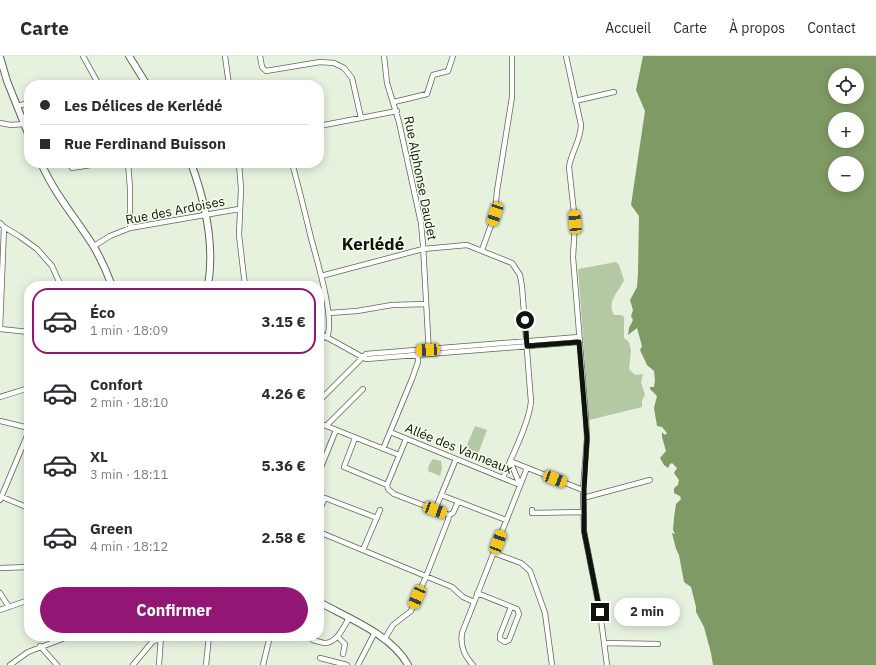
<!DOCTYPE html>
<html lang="fr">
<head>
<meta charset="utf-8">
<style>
	:root { --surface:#fff; --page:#f7f7f7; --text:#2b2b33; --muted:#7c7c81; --line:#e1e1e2; --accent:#921774 }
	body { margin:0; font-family:"IBM Plex Sans",sans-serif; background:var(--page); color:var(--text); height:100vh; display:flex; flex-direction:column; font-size:15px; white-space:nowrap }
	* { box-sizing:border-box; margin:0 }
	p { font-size:13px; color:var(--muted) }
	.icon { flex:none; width:22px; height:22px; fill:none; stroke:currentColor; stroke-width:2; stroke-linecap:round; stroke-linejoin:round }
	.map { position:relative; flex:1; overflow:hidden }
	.sheet { position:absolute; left:24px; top:225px; width:300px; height:360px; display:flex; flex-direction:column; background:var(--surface); border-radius:16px; box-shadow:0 2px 10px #0003 }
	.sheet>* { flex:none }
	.top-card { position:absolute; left:24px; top:24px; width:300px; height:88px; border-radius:16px; box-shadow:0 2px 10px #0003; display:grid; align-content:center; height:88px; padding:0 16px; background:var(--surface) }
	.buttons { position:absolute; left:828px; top:12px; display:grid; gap:8px }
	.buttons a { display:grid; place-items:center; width:36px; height:36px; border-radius:50%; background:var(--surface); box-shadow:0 2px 10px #0003; font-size:20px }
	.end { position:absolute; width:18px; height:18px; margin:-9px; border:5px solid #0f130d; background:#fff; box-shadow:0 0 0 2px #fff }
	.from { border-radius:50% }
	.bubble { position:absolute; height:28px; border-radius:14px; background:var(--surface); box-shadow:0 2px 10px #0003; font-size:13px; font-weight:800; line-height:28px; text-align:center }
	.car { position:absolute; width:12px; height:24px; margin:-12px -6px; border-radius:5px; box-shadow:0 0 3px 1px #0007; background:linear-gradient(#f5c518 24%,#345 0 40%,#f5c518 0 76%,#345 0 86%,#f5c518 0) }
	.top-card b { display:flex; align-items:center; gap:14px; height:38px; font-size:15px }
	.top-card b+b { border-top:1px solid var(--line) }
	.top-card i { width:10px; height:10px; background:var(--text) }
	ul { padding:7px 0 0; list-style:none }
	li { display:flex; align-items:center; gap:12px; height:66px; margin:0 8px 6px; padding:0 8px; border:2px solid transparent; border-radius:16px }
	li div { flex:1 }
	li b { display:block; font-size:15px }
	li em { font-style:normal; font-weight:800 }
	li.current { border-color:var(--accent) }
	li>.icon { width:36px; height:36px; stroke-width:1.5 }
	.action { display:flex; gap:8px; margin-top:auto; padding:8px 16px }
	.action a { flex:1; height:46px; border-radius:24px; background:var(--accent); color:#fff; font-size:16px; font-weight:800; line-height:46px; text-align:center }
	header { display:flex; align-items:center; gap:24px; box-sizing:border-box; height:56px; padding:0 20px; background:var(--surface); border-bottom:1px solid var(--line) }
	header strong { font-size:19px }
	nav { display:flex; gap:22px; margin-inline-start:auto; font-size:14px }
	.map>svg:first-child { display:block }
</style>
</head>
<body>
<header>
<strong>Carte</strong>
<nav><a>Accueil</a><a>Carte</a><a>À propos</a><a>Contact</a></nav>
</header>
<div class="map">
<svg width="876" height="609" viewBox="0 0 876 609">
	<rect width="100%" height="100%" fill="#e6f1de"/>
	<path fill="#b4c8a3" d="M616 206 619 209 624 224C619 236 606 245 614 259H621L624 261V282L629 286 631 295 629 313 635 319 643 318 641 326 645 339 642 344V351L589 364 578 213Z
		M475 370 487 374 478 398 465 394Z
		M433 403 441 405 442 412 440 420 428 415 429 409Z"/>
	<path fill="#7f9a65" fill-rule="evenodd" d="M643 0H876V609H713L711 597 704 571 696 556V551L691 531 684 526 679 499 676 493 672 477 675 478 673 474 674 462 676 448 681 443 680 440 674 437V432L678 429 679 424 674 417 677 412 672 407 670 408 668 412 664 409 660 402 666 395 662 381V376L665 379 667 377 662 371 657 370 654 352 657 340 650 333V331H654L655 324 654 315 647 309 640 294 642 290 637 272 628 279 629 272 633 264 631 260 633 254 630 244 637 231 638 218 639 160 631 149 645 55 636 34ZM835 19H857V41H835ZM835 63H857V85H835ZM835 107H857V129H835Z"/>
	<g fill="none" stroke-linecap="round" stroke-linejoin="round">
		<g stroke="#5f6857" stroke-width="6">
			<path id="minor" d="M83 0 99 29
				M225 0 229 29
				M260 0 262 11 266 15 320 6 334 7 344 12 352 22 361 62
				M384 0 387 27 399 66 421 167 423 189 429 298
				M566 0 581 69C581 84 571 97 569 111L575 166 573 201 586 362 587 382 583 434 584 475 600 556 607 609
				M575 45 614 36
				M394 46 427 38 433 19 448 15 453 0
				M17 50 29 47
				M0 67 11 69 24 68
				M319 70 397 55
				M128 107 130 132V172
				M239 107 241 133 239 179 245 230
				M292 107C299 132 305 157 311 182 317 205 335 261 327 282
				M72 112 103 107
				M0 167 4 171 19 180 37 193 52 210 61 230
				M94 190 110 180 130 172 239 153
				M482 194 495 158 497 135 512 41V0
				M321 220 423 193 467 189 512 207 520 219 522 231 531 346C528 370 512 399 503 422
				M329 257 357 255 392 249 426 248
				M0 273 4 171
				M0 273 29 276
				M319 277 366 303 579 286
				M319 288 324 280
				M0 341 29 332
				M319 345 366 298 579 281
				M0 365 29 372
				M319 367 399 399
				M326 370 363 333
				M390 376 520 429
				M355 382 344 411 387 429
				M406 383 387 429 388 433 394 438 449 459 453 457 458 446
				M383 393 412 323 418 306V297
				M510 405 583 434
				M510 405 520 429
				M319 411H321L336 374
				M441 439 506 464
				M2 441 29 452
				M583 442 650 424
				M0 444 29 375
				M435 454 456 403
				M532 454V457L583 456
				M319 455 325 442 377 462
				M319 476 452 531 463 541 474 546
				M363 494 380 454
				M494 497 521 507 530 515 545 557 552 609
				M0 512 29 511
				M0 537 9 551
				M477 537 517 553 519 558 509 584 505 586 500 583V579L511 551
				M0 554 29 544
				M338 581 345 588 343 598
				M313 584C317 585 322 587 326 587 337 586 343 572 348 564
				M384 584 393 569 411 555 425 523 448 464 449 459
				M604 587 658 588
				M40 590 57 609
				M320 602 347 609
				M10 609 28 596 70 580
				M133 609 153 585 161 583
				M159 609 161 580
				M206 609 209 580
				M263 609 270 580
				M358 609 374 578
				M473 609C464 600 460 590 462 577L527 412"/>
		</g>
		<g stroke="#5f6857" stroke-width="8">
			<path id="major" d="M129 0 147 29
				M0 1 7 25 29 80
				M41 107C55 139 76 162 94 191 101 203 107 216 112 230
				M191 107C205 145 215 189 208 230
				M319 546C348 562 392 579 408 609"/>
		</g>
		<use href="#minor" stroke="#fff" stroke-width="4.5"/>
		<use href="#major" stroke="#fff" stroke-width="6"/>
	</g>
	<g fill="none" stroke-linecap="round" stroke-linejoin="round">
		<path stroke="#0f130d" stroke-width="5" d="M525 264 527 290 579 286 587 382 584 434V475L600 556"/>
	</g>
	<g text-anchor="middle" stroke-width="3" stroke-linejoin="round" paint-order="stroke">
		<g font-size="13" fill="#0f130d" stroke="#f4feeb">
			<text transform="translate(421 122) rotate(79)" y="5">Rue Alphonse Daudet</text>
			<text transform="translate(175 154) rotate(-11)" y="5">Rue des Ardoises</text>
			<text transform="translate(459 392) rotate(22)" y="5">Allée des Vanneaux</text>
		</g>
		<g font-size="17" font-weight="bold" fill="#0f130d" stroke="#f4feeb">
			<text x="373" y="194">Kerlédé</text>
		</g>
	</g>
</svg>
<div class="buttons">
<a><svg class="icon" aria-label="locate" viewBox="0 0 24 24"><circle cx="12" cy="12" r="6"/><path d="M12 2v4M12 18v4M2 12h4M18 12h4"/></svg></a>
<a>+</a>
<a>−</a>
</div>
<i class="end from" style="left:525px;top:264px"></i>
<i class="end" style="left:600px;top:556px"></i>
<div class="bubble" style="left:614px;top:542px;width:66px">2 min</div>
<i class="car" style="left:495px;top:158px;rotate:198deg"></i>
<i class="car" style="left:575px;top:166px;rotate:355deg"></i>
<i class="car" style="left:428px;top:294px;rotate:267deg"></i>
<i class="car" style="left:555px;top:423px;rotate:111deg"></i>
<i class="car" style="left:435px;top:454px;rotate:110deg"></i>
<i class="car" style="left:498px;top:486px;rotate:20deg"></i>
<i class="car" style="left:417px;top:541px;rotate:203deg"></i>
<div class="top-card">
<b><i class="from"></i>Les Délices de Kerlédé</b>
<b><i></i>Rue Ferdinand Buisson</b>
</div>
<section class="sheet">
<ul>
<li class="current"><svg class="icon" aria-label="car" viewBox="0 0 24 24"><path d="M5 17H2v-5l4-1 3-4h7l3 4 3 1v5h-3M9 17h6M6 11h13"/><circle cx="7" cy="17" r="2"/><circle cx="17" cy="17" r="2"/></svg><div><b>Éco</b><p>1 min · 18:09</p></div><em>3.15 €</em></li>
<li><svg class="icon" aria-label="car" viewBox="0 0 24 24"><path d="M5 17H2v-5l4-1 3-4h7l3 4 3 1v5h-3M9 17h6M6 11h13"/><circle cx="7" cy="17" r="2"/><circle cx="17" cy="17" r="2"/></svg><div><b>Confort</b><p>2 min · 18:10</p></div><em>4.26 €</em></li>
<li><svg class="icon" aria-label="car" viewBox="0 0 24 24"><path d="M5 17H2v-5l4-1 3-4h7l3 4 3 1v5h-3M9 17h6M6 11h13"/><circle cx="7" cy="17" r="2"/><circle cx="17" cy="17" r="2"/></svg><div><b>XL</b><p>3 min · 18:11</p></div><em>5.36 €</em></li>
<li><svg class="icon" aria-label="car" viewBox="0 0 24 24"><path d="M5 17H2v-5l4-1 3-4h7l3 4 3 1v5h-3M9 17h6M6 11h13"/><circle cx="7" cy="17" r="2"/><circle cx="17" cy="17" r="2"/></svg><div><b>Green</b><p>4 min · 18:12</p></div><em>2.58 €</em></li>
</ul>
<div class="action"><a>Confirmer</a></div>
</section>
</div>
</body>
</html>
